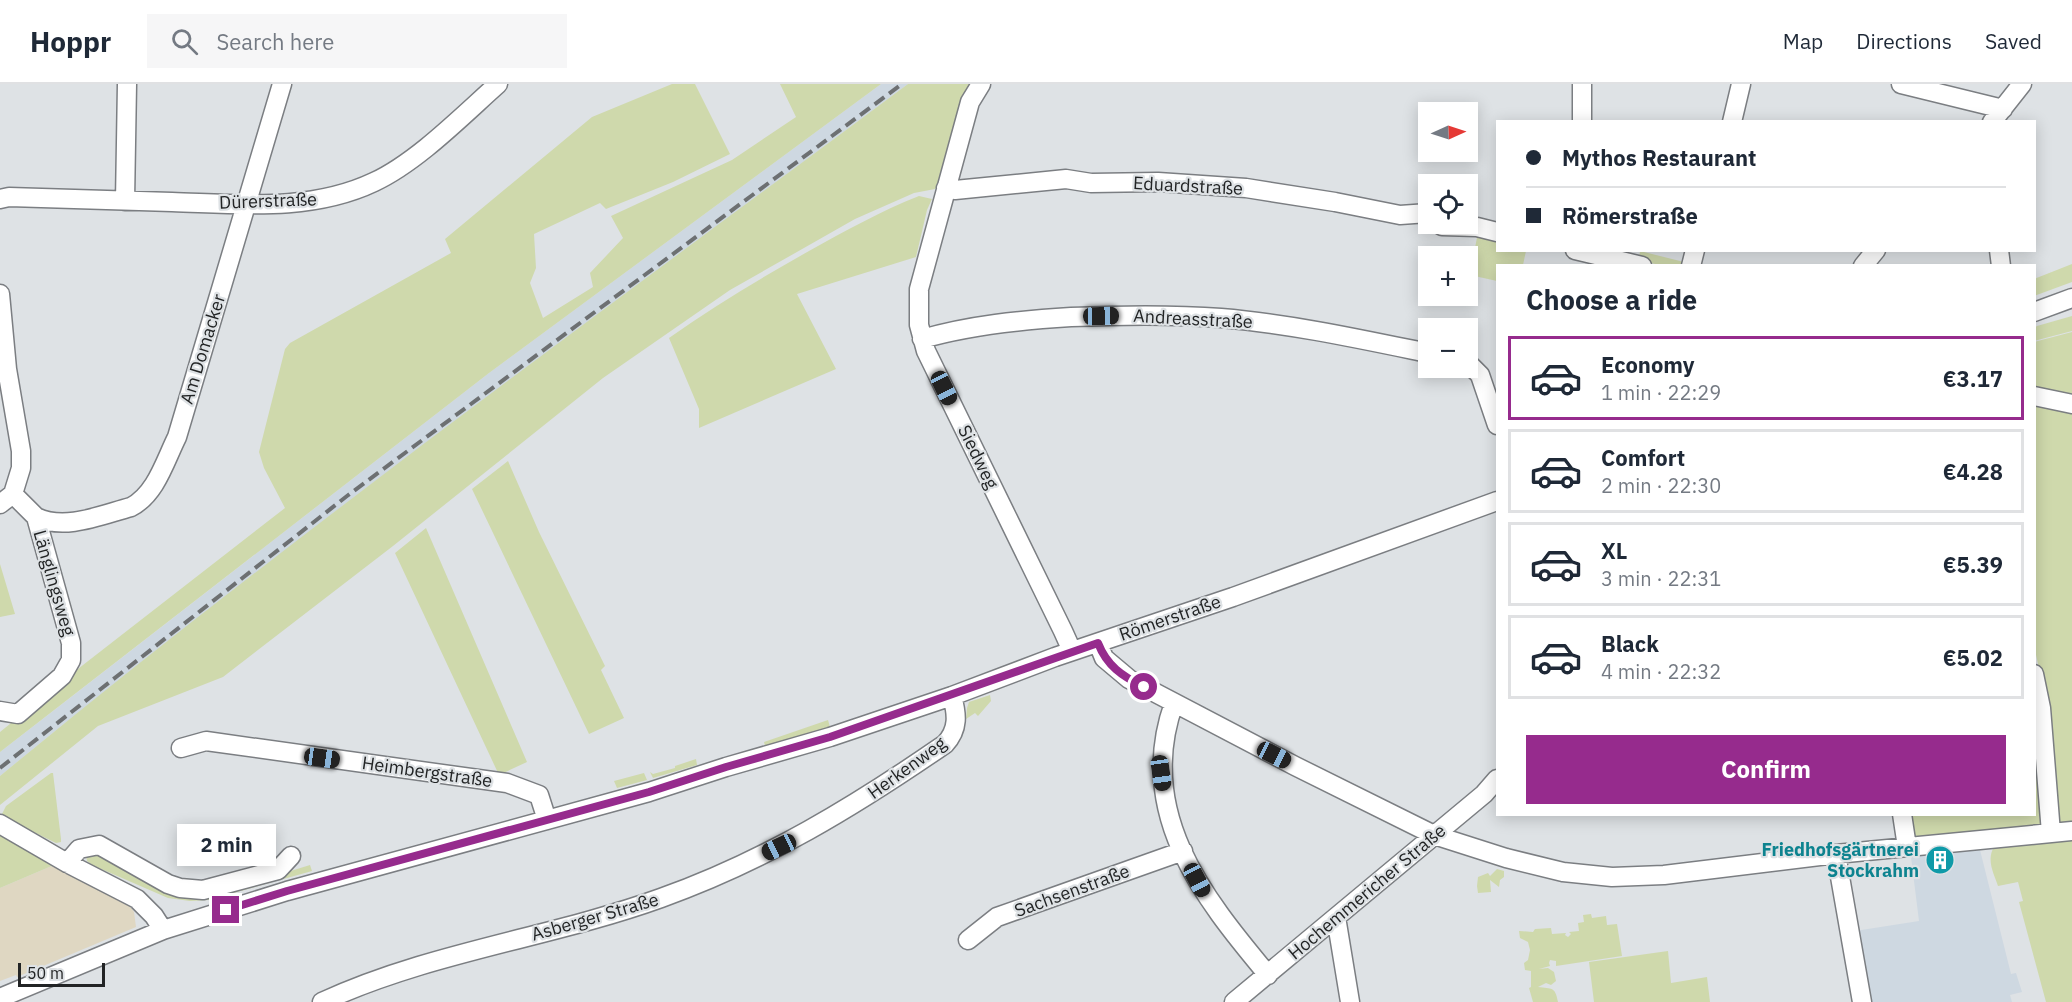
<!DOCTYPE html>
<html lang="en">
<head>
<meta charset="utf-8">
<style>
	:root { --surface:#fff; --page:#f6f6f7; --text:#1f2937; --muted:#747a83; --line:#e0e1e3; --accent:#962b8d }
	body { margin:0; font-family:"IBM Plex Sans",sans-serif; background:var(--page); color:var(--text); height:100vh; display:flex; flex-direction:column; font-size:22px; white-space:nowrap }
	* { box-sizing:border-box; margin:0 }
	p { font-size:20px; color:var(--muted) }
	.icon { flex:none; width:33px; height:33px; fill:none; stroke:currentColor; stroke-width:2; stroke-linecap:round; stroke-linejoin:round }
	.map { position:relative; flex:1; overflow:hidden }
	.drawer { position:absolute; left:1496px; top:180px; width:540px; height:552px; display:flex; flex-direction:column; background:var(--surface); border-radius:0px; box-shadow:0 3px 15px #0003 }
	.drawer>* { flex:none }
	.banner { position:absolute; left:1496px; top:36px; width:540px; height:132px; border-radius:0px; box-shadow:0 3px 15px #0003; display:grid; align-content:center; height:132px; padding:0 30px; background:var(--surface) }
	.needle { width:39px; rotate:87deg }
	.tools { position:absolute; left:1418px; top:18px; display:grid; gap:12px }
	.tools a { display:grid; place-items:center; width:60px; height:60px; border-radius:0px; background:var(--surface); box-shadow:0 3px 15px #0003; font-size:30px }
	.scale { position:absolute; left:18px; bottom:15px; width:87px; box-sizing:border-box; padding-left:6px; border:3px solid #222425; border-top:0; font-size:16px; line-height:21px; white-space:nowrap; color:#222425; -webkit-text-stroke:4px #dee2e5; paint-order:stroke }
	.end { position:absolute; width:27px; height:27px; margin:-14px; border:8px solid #962b8d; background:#fff; box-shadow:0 0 0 3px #fff }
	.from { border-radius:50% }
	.bubble { position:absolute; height:42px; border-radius:0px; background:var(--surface); box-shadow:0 3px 15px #0003; font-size:20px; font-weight:700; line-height:42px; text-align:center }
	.car { position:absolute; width:18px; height:36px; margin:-18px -9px; border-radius:8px; box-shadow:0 0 4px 2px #0007; background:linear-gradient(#222 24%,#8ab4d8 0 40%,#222 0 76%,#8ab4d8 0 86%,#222 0) }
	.banner b { display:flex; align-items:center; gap:21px; height:57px; font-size:22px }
	.banner b+b { border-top:2px solid var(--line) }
	.banner i { width:15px; height:15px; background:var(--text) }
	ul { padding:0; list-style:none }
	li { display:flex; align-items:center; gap:18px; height:84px; margin:0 12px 9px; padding:0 18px; border:3px solid var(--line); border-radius:0px }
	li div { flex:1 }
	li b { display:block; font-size:22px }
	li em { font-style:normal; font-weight:700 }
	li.active { border-color:var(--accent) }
	li>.icon { width:54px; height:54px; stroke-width:1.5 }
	h2 { padding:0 30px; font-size:27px; line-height:72px }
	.primary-button { display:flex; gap:12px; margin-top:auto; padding:12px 30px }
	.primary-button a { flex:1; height:69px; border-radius:0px; background:var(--accent); color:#fff; font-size:24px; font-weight:700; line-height:69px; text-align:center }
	header { display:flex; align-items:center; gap:36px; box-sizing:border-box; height:84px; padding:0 30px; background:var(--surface); border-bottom:2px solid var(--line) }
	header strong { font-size:28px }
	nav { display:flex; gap:33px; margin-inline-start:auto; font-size:21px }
	.search { width:420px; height:54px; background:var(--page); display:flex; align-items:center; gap:15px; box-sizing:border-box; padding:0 21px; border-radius:0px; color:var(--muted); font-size:22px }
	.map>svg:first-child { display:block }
</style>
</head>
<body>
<header>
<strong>Hoppr</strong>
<div class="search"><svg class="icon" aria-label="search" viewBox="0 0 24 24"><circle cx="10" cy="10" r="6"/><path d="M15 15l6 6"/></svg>Search here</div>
<nav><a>Map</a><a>Directions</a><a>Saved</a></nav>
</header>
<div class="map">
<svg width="2072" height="918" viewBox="0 0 2072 918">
	<rect width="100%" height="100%" fill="#dee2e5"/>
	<path fill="#dfd7c2" d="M54 781 129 821 134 828 136 843 17 893 16 891 0 897V804Z"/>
	<path fill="#ced8e1" d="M881 0H908L350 416 60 643 0 692V668L48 631 489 289Z
		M1979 762 2011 890 2016 889 2022 908 2010 911 2012 918H1867L1855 847 1919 837 1911 773Z"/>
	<path fill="#cfd9ac" d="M672 0H695L730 70 673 98 606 125 600 119 534 150 536 184 530 199 543 234 593 203 590 189 623 154 611 132 732 76 796 33 780 0H881L489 289 0 668V648L83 581 285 424 264 384 259 368 285 265 290 259 451 169 445 155 592 33Z
		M908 0H972L938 101 935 105 914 109 855 135 730 206 603 294 393 462 223 593 98 642 0 721V692C294 450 603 227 908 0Z
		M919 112 932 115 927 126 916 173 797 210 836 285 699 344V325L669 254C714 222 761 194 809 167 845 147 881 127 919 112Z
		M1478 148 1497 152V166L1526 167 1523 181 1497 182V197L1470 191Z
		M1640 167 1684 178 1683 181 1663 182 1639 176Z
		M2072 180V198L2034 212V195Z
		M2072 232V247L2034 257V244L2037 242Z
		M2072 248V741L2059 740 2041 593 2034 562V258Z
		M508 377 539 448 605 582 601 586 624 634 589 650 472 405Z
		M426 444 527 678 499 691 395 469Z
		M0 480 15 530 0 533Z
		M990 611 991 617 978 632 975 629 966 635 967 624 969 618Z
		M2034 615 2043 737 2036 744 1919 754 1912 751 1907 731 2034 730Z
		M828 636 830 643 765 662 764 658Z
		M696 675 697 681 653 694 650 688 653 690 675 684V682Z
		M51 689H53L61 755V758L56 759 7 735 2 730 6 722Z
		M644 689 647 696 617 704 614 697Z
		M0 751 54 781 0 804Z
		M2072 756V918H2046L2019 818 2023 817 2018 798 1998 802C1994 790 1986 776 1994 763Z
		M89 766 166 803 281 790 310 781 312 787 209 816 190 817 168 814 92 781 87 777 86 771Z
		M1497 785 1504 787V793L1500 796 1499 803 1490 796 1491 808 1478 809 1477 802 1478 793 1488 789 1490 792Z
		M1591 830 1592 834 1606 832 1607 841 1617 840 1622 872 1556 882V877L1550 876 1549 879 1550 882 1539 885 1548 884 1554 888 1556 897 1551 901 1546 899 1538 903C1552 905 1555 902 1558 918H1533L1529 904 1531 903V887L1525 886 1524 879 1528 876 1530 866 1528 858 1520 854 1519 847 1533 848 1535 845 1551 844 1552 850 1566 849 1565 851 1568 853 1571 850 1569 848 1579 847 1578 839 1584 838 1583 831Z
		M1668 867 1671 899 1707 893 1710 918H1594L1589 878Z"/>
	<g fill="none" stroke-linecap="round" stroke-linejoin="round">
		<g stroke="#7b7e82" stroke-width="21">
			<path id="minor" d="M981 0 970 18 919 205V241L926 267 1063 547 1072 567
				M1582 0V38
				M1901 0 2003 25
				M1732 38 1741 0
				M1992 38 2022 0
				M946 104 955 106 1066 95 1091 99 1158 98 1246 104 1335 118 1400 131 1428 129
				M0 115 9 113C63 115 118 116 172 118 239 120 311 128 374 98 417 78 462 32 498 0
				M125 117 127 0
				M1439 140 1442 142 1477 143 1497 148
				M1575 166 1642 182
				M1999 166 2001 182
				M1691 182 1695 166
				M1863 182 1876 166
				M0 210 7 285 21 367V384L13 410 0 420
				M2034 228 2072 214
				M922 255C970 241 1021 236 1071 233 1121 231 1171 230 1221 234 1291 240 1360 255 1428 269
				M1467 278 1480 291 1497 341
				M2034 312 2072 320
				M36 433C65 447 101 431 131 423 156 410 165 377 177 353L282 0
				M1098 559 1104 574 1129 595 1295 682 1434 751 1506 774 1563 788 1612 793 1664 791 1836 770 2072 747
				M2034 590 2041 624 2051 749
				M1174 619C1135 728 1202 812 1268 891
				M0 627 18 630 62 592 71 576V559L36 433 13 410
				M181 664 206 657 507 699 539 711 547 736
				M1902 730 1907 763
				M0 740 67 779 137 815 154 832 163 846
				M1836 770 1862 918
				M67 779 79 765 99 761 168 800 180 804 203 806 278 786 291 772
				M1336 833 1350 918
				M968 856 997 833 1183 767
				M0 914 163 846 287 807 649 708 726 683 830 653 952 612 1055 573 1233 513 1497 417
				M322 918C430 868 550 854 661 814 765 777 855 722 945 660 959 645 957 630 952 612
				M1234 918 1484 710 1497 695"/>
		</g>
		<use href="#minor" stroke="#fff" stroke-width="18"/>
		<path stroke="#6d7072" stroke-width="4" stroke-dasharray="12 6" stroke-linecap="butt" d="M0 684 347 412 902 0"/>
	</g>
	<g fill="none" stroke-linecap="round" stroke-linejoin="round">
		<path stroke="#962b8d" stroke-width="8" d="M226 826 287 807 649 708 726 683 830 653 1098 559C1107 582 1122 592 1144 603"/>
	</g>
	<defs>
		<g id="building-disc" transform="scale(1.5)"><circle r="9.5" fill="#0f9aa8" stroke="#dee2e5"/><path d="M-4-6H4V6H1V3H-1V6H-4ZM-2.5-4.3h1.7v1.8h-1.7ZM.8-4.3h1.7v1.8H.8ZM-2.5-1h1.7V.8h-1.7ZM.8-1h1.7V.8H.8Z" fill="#fff"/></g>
	</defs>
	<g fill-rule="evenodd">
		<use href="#building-disc" x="1940" y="776"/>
	</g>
	<g text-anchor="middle" stroke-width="4.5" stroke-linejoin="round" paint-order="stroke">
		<g font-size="18" fill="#222425" stroke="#dee2e5">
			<text transform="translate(1188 102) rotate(3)" y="6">Eduardstraße</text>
			<text transform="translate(268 117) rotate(-2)" y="6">Dürerstraße</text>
			<text transform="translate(1193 235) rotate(3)" y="6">Andreasstraße</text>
			<text transform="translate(203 265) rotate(-73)" y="6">Am Domacker</text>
			<text transform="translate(978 373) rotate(64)" y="6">Siedweg</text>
			<text transform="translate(54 499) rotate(74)" y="6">Länglingsweg</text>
			<text transform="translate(1170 534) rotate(-19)" y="6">Römerstraße</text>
			<text transform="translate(907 684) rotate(-36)" y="6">Herkenweg</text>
			<text transform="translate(427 688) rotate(8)" y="6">Heimbergstraße</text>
			<text transform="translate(1072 807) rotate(-20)" y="6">Sachsenstraße</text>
			<text transform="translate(1367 808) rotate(-40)" y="6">Hochemmericher Straße</text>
			<text transform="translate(595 833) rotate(-16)" y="6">Asberger Straße</text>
		</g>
		<g font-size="18" font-weight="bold" fill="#0d838f" stroke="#dee2e5" text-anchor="end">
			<text x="1919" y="772">Friedhofsgärtnerei<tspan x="1919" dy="21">Stockrahm</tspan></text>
		</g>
	</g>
</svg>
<div class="tools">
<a><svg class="needle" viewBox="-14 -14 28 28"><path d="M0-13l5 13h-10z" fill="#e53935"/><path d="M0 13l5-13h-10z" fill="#747a83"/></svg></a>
<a><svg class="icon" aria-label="locate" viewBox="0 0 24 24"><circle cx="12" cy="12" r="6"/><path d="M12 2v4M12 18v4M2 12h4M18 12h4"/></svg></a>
<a>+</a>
<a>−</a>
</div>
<div class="scale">50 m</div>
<i class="end from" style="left:1144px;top:603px"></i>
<i class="end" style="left:226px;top:826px"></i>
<div class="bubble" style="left:177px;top:740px;width:99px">2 min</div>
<i class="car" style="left:1101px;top:232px;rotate:89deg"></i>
<i class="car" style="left:944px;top:304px;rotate:154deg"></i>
<i class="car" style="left:1274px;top:671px;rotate:117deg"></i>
<i class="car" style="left:322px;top:674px;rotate:98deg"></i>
<i class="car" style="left:1161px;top:689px;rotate:172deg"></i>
<i class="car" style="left:779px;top:763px;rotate:245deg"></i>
<i class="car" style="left:1197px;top:796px;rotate:152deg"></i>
<div class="banner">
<b><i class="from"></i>Mythos Restaurant</b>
<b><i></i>Römerstraße</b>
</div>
<section class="drawer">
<h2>Choose a ride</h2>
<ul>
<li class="active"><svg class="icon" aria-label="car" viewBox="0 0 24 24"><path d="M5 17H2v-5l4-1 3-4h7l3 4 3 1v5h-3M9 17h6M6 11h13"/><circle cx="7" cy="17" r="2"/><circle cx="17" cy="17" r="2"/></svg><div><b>Economy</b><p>1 min · 22:29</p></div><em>€3.17</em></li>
<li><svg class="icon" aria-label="car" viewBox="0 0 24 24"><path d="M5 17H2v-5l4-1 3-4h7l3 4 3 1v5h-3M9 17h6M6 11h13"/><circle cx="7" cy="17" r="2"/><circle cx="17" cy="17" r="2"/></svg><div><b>Comfort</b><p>2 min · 22:30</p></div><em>€4.28</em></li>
<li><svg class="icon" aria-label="car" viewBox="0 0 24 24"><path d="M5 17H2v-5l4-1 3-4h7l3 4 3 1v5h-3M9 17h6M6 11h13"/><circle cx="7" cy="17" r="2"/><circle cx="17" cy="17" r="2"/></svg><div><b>XL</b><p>3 min · 22:31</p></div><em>€5.39</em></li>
<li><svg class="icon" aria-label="car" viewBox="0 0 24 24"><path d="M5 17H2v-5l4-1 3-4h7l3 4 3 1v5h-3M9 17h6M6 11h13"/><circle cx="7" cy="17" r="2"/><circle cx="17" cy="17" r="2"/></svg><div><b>Black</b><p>4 min · 22:32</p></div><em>€5.02</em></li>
</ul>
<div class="primary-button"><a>Confirm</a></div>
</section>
</div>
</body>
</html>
